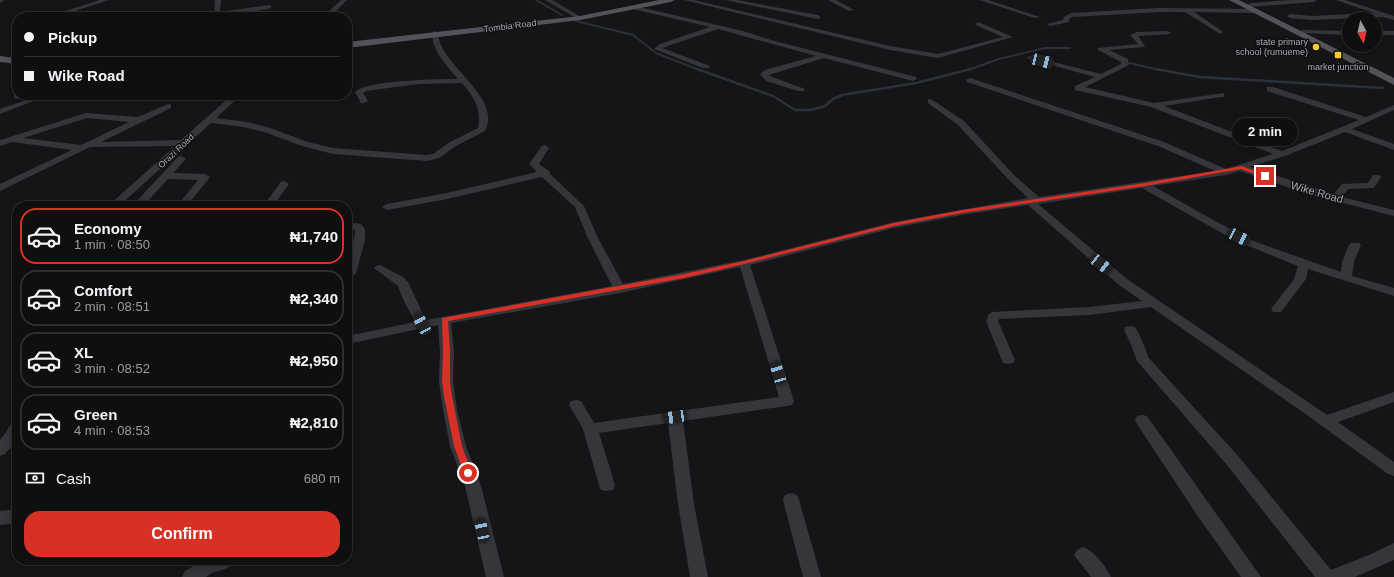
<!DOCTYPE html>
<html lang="en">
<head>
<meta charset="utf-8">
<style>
	:root { --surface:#100f10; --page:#1e1d1e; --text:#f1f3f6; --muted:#9c9c9f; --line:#302f30; --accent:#d93025 }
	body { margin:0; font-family:Helvetica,sans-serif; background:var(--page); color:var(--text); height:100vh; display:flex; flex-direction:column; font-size:15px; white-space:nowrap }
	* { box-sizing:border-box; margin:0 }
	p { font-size:13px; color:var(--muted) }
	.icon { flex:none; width:22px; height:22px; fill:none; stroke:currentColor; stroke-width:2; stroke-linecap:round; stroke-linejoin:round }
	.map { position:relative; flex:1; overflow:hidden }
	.sheet { position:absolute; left:12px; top:201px; width:340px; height:364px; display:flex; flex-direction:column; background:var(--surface); border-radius:16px; box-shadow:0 2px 10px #0003,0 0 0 1px var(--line) }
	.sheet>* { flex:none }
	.banner { position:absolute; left:12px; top:12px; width:340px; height:88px; border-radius:16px; box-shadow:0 2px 10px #0003,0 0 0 1px var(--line); display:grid; align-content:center; height:88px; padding:0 12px; background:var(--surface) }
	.needle { width:26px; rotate:172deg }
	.buttons { position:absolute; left:1342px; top:12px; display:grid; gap:8px }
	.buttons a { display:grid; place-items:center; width:40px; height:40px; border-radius:50%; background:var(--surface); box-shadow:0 2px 10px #0003,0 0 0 1px var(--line); font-size:20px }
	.end { position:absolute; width:18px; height:18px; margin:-9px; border:5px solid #d93025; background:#fff; box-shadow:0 0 0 2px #fff }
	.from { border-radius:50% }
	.bubble { position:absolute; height:28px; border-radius:14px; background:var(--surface); box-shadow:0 2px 10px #0003,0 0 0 1px var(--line); font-size:13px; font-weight:800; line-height:28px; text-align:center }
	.car { position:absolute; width:12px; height:24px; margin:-12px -6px; border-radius:5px; box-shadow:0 0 3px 1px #0007; background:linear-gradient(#222 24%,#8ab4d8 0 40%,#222 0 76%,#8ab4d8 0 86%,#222 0) }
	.banner b { display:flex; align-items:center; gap:14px; height:38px; font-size:15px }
	.banner b+b { border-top:1px solid var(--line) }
	.banner i { width:10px; height:10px; background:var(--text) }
	ul { padding:7px 0 0; list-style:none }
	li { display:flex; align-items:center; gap:12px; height:56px; margin:0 8px 6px; padding:0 4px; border:2px solid var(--line); border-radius:16px }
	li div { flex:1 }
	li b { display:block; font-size:15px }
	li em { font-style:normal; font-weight:800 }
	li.active { border-color:var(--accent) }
	li>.icon { width:36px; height:36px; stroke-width:1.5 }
	.pay { display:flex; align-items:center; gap:10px; height:44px; padding:0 12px; font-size:15px }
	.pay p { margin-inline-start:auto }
	.primary-button { display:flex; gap:8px; margin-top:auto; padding:8px 12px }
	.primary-button a { flex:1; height:46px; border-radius:16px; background:var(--accent); color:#fff; font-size:16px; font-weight:800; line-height:46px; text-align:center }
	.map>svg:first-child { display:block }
</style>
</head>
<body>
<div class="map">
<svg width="1394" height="577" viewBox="0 0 1394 577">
	<rect width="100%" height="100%" fill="#151416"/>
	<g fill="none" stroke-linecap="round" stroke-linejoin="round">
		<path stroke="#2a313a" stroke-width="2" d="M536 0 562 15
			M576 21 633 35 656 53 699 70
			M1130 63 1159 70
			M968 70 999 59 1045 48H1070"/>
		<path stroke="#2a313a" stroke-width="2.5" d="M697 69 773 96 795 110H811L825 106 833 99 842 95 916 83 971 69
			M1155 69 1200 77 1383 88"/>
		<path fill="#35363b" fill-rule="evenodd" d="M0 0H5L0 3Z
			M100 0H109L56 17H46Z
			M215 0H221L220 12 269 5 272 7 269 9 214 17Z
			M341 0H347L330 17H323Z
			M545 0H552L583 18 578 19Z
			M684 0H694L890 46 938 54 1003 37 976 25 975 24 978 22 1013 37 938 58 890 50Z
			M725 0H737L818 15 821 17 818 19Z
			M828 0H836L854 10 849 11Z
			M979 0H988L1040 17 1035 18Z
			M1292 0H1317L1314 2 1251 7 1248 5 1251 3Z
			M1336 0H1345L1394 16V20L1383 17 1312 20 1290 18 1287 16 1290 14 1312 16 1374 13Z
			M635 6 743 31 771 40 916 77 917 79 913 81 824 58 769 75 772 77 805 89 804 91H798L766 81 760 74 765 70 816 56 718 29 662 48 710 66 709 68H703L654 49 660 44 710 27 633 9V7Z
			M1159 8 1256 9 1259 11 1256 13 1194 12 1222 31 1223 32 1220 34 1185 12H1159L1072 17 1069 19V22L1050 26 1047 24 1063 20 1064 17 1071 13Z
			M1303 30 1349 31V35L1301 33 1300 32Z
			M435 31 438 33C439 66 503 96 485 131L456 146 439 158 427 161 333 154 302 146 264 132 244 127 211 123 119 206H108L175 146 90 147 0 191V184L72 150 12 142 0 146V140L86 113 138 117 168 104H171V108L101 142 181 140 232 95H241L216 118 247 122 270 128 308 142 333 148 427 155 433 154 450 142 478 128C482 109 474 97 462 83L419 84 366 91 363 93 368 101 364 103H361L355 92C366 80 440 79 458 79 447 66 432 51 432 33ZM87 118 129 122 81 145 23 138Z
			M1168 31 1171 33 1170 34 1138 36 1145 46 1144 47 1109 50 1128 59 1129 65 1085 87 1154 103 1224 93V97H1221L1164 106 1282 151 1359 120 1267 91V87H1273L1366 117 1394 105V110L1352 129 1394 144V150L1345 132 1285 156 1250 167 1334 194 1342 184 1368 183 1373 175H1379L1381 177 1374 188 1348 189 1342 197 1394 210V216L1308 194 1240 171 1226 175 1153 186 1215 221 1256 242 1341 272 1342 262 1349 245 1351 243H1359L1361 245 1354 262 1352 276 1394 288V296L1308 269 1306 279 1281 312H1273L1271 309 1294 279 1298 266 1234 240 1142 188 1038 204 1127 279 1327 415 1394 392V402L1338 422 1394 462V476L1388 474 1300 410 1151 307 1089 315 999 319 998 321 1015 360 1013 363 1008 364 1003 363 986 321 989 314 992 312 1089 307 1142 301 1119 285 1028 205 962 215 894 228 750 265 794 401 792 405 787 406 683 421 694 504 708 577H690L678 504 668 423 599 433 615 485 613 490 607 491 601 490 599 485 583 429 569 405 571 401 576 400 581 401 594 423 779 397 740 267 620 293 451 323 454 352 453 381 457 410 466 446 481 486 504 577H486L465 486 450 446 443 410 439 381 440 352 438 325 347 344V336L415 322 403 299 398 286 374 268 376 266 380 265 403 277 408 282 426 320 612 286 587 236 575 207 542 177 447 199 387 210 382 207 387 204 447 193 537 172 529 164 542 146 545 145 549 148 539 164 549 171 550 174 584 206 597 236 623 284 744 260 894 222 1028 198 1008 179 958 125 928 103V99H931L964 121 1014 175 1039 197 1215 171 1158 146 967 82 966 80 970 78 1164 142 1226 169 1273 154 1151 107 1075 90V86L1095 77 1026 58 1030 56 1101 74 1121 64V62L1098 50V48L1138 44 1130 35 1137 32Z
			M1375 31H1394V35H1375Z
			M347 70H353L354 72 347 74Z
			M14 92H17V95L34 96 36 100 0 114V109L26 100 14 98Z
			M181 156 186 159 173 173 205 174 210 177 187 206H177L198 180 168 179 143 206H132L178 157Z
			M284 181 289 184 273 206H263L281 182Z
			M347 222 361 224 365 229V240L356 273 354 275 347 276C347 260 354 246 355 230L347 228Z
			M1130 326 1135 327C1141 337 1145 346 1148 357L1239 457 1331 570 1369 555 1394 543V560L1355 577H1315L1227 465 1137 361 1130 342 1124 330 1125 327Z
			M1142 415 1147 416 1261 577H1241L1199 518 1137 424 1135 420 1137 416Z
			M17 421V441L5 454 0 456V440L7 431 12 422Z
			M791 493 797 495 799 500 821 577H803L783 500 785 495Z
			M17 509V523L0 525V511Z
			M1083 547C1094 551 1106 566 1111 577H1091L1074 555 1077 550Z
			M204 560H230L231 562 228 568 212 573 206 577H182L185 571Z"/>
		<path fill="#51525a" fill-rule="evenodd" d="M659 0H675L671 2 580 20 347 48V42L580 16Z
			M1229 0H1239L1394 78V85Z
			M0 56 17 58V64L0 62Z"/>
	</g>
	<path fill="#d93025" d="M1242 166 1267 176 1263 177 1241 169 1145 186 962 213 894 226 744 264 684 278 448 321 450 352V381L452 396 462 446 472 473 468 476 464 473 454 446 444 396 442 381 443 352 442 318 684 274 744 261 894 223 962 210 1145 183Z"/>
	<g fill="#f3ca30" stroke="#100f11" stroke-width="1.5">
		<circle cx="1316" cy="47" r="4"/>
		<rect x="1334" y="51" width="8" height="8" rx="2"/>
	</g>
	<g text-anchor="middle" stroke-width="3" stroke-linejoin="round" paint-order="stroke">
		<g font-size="9" fill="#a6a9b7" stroke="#100f11">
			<text transform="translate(510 26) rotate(-7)" y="3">Tombia Road</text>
			<text transform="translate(176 151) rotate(-43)" y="3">Orazi Road</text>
		</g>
		<g font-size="9" fill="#a6a9b7" stroke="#100f11" text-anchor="end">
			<text x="1308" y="45">state primary<tspan x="1308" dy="10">school (rumueme)</tspan></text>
			<text x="1338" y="70" text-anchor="middle">market junction</text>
		</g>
		<g font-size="11" fill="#a6a9b7" stroke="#100f11">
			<text transform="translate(1317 192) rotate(16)" y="4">Wike Road</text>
		</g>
	</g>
</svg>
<div class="buttons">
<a><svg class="needle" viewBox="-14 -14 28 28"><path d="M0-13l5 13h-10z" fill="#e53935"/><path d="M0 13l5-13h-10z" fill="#9c9c9f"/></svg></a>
</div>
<i class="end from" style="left:468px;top:473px"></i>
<i class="end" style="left:1265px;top:176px"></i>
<div class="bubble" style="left:1232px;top:118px;width:66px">2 min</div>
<i class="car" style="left:1042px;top:61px;rotate:104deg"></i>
<i class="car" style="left:1239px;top:237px;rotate:116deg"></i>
<i class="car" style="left:1101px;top:264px;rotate:128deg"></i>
<i class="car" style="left:422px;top:324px;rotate:332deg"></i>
<i class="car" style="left:778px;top:373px;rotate:343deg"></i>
<i class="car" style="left:675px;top:417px;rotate:262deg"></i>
<i class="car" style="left:482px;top:530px;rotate:348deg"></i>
<div class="banner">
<b><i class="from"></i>Pickup</b>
<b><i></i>Wike Road</b>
</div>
<section class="sheet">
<ul>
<li class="active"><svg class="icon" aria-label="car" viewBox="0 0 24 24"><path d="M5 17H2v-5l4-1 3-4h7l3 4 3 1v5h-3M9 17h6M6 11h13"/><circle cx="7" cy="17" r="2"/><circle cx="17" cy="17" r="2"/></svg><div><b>Economy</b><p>1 min · 08:50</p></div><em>₦1,740</em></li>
<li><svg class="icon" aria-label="car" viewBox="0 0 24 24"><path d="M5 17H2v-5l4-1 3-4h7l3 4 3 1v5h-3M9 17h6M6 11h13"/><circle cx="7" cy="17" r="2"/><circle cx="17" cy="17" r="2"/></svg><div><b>Comfort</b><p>2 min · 08:51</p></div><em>₦2,340</em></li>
<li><svg class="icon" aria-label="car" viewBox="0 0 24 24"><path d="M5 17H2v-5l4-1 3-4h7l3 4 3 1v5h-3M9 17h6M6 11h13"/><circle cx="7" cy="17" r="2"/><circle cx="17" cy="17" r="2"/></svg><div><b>XL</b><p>3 min · 08:52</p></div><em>₦2,950</em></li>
<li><svg class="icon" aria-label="car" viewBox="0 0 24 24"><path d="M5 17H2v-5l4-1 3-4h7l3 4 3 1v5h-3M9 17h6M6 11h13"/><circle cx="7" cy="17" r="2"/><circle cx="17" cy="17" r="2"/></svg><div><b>Green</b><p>4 min · 08:53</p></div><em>₦2,810</em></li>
</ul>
<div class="pay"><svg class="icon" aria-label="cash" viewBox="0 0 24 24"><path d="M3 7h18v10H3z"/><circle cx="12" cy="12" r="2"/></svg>Cash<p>680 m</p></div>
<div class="primary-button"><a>Confirm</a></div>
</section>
</div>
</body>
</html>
